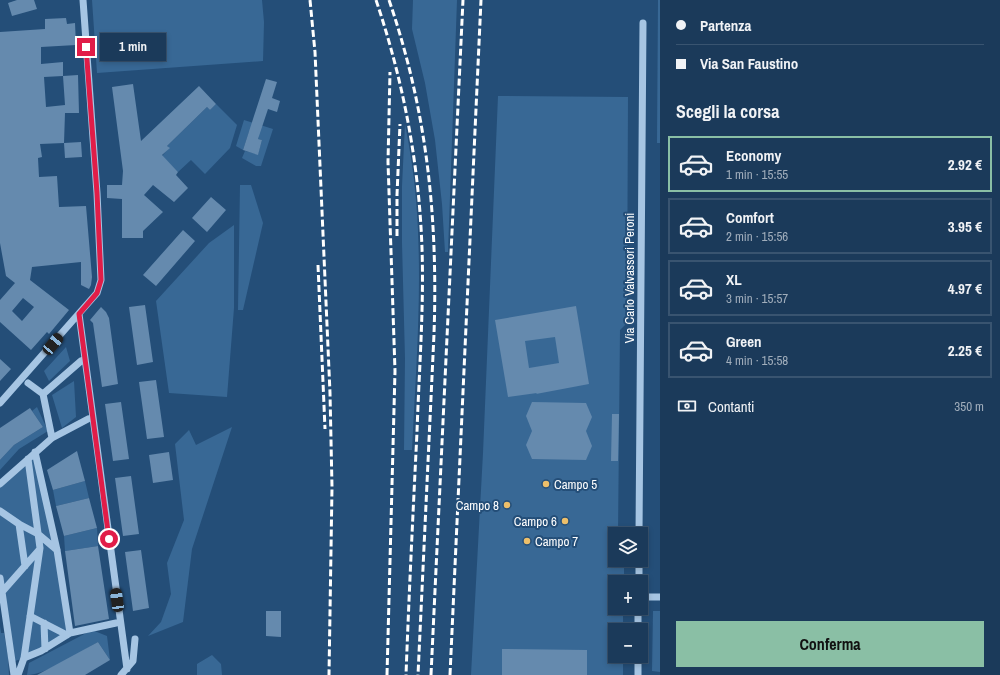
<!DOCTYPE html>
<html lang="it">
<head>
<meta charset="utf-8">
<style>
	:root { --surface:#1b3a5a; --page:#244160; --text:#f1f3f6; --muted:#a0adbb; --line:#395470; --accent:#8abfa5 }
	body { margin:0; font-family:"Archivo Narrow",sans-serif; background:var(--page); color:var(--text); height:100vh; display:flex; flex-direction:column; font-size:15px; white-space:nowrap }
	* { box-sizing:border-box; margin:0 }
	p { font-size:13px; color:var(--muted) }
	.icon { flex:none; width:22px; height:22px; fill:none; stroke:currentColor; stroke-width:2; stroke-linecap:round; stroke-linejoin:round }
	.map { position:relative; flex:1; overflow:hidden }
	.side { display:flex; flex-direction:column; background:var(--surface); width:340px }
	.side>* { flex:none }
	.guide { display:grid; align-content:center; height:88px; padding:0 16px; background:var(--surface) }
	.controls { position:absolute; left:608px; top:527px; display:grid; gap:8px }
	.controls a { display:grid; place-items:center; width:40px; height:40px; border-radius:0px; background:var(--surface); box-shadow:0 2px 6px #0003,0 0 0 1px var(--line); font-size:20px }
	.end { position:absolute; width:18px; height:18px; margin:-9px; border:5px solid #e11d48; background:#fff; box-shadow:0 0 0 2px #fff }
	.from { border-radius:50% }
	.bubble { position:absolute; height:28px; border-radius:0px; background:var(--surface); box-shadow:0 2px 6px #0003,0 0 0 1px var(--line); font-size:13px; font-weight:700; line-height:28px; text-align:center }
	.car { position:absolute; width:12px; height:24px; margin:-12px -6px; border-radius:5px; box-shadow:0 0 3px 1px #0007; background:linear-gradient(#222 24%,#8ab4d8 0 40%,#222 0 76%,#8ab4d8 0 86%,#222 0) }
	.guide b { display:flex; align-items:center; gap:14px; height:38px; font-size:15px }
	.guide b+b { border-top:1px solid var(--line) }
	.guide i { width:10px; height:10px; background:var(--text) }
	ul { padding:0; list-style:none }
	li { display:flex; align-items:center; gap:12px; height:56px; margin:0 8px 6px; padding:0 8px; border:2px solid var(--line); border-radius:0px }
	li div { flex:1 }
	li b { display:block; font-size:15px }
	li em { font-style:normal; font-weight:700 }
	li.active { border-color:var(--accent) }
	li>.icon { width:36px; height:36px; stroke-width:1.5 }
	h2 { padding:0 16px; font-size:18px; line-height:48px }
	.pay { display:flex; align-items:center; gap:10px; height:44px; padding:0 16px; font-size:15px }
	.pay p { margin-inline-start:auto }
	.primary-button { display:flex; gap:8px; margin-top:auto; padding:8px 16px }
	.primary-button a { flex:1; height:46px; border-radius:0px; background:var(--accent); color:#111; font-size:16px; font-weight:700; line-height:46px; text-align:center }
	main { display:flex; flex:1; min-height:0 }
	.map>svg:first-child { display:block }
</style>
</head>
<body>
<main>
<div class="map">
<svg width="660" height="675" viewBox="0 0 660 675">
	<rect width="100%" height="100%" fill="#244e78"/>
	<path fill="#386895" d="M92 0H262L264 22 263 61 97 73Z
		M413 0H457L448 252H445L442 204 435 140 425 83 412 29Z
		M658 0H660V143H657Z
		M498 96 628 97 627 323 620 330 618 534H615V560H624V582H615V608H623V630H615V656H623V675H471L483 453Z
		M216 104 237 125 230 148 205 174 191 160 178 172 162 156 169 148 167 146 207 107 210 110Z
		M244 120 273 129 261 166H256L242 158 245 151 258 154 262 140 258 139 259 135 249 132 243 150 236 146Z
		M405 124C410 149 414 175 416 200 423 283 416 367 412 450H404L405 358 402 243V186Z
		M240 185H251L263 223 243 310H238Z
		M234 225V308L227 397 169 393 156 301 209 243Z
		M66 347 70 361 49 381 44 371Z
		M74 381 76 417 62 428 52 395Z
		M37 407 48 431 19 449 0 470V460L14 445 43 427 32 411Z
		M232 427 192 549 183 622 148 636 161 622 171 594 167 563 184 520 175 444 189 430 196 445Z
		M35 452 70 633 24 658 12 662 0 578V484Z
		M85 481 89 498 56 506 53 490Z
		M97 528 98 546 65 551 64 536Z
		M653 611H660V672L652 671Z
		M0 626 1 633H4L8 657 9 675H0Z
		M92 630 107 636 110 660 98 642C80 652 46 675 27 675L29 663Z
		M212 655 221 664 222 675H197V664Z"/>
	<path fill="#658aae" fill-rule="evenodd" d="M17 0H34L37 9 12 16 8 3Z
		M66 18 67 24 75 23 76 45 41 47V64L63 62V76L78 75 79 113H65L64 143 40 144 42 157 38 158 39 177 57 176 59 207 86 206 92 277 91 285 89 289 81 285V262L32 267 30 280 69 310 49 334 47 332 31 350 0 322V300L15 283 6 276 0 243V32L45 29V19ZM63 76 65 105 46 107 44 77ZM23 298 34 307 22 321 12 311Z
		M266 79 277 82 272 98 280 101 277 112 268 109 258 139 262 140 258 155 243 150Z
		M133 84 141 141 199 86 216 104 210 110 207 107 167 146 170 148 162 155 178 172 176 175 188 188 174 202 153 185 144 195 163 212 143 231V238H122V199L107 198V185H122L123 171 112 87Z
		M81 142 82 157 65 158 64 143Z
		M211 197 226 210 207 232 192 218Z
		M183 230 195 241 156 286 143 275Z
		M145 305 153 362 137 365 129 307Z
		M576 306 589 384 536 394 537 393 508 397 495 320ZM555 337 559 363 529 368 525 341Z
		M101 307 106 312 109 318 118 384 102 387 93 323 90 320Z
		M0 359 11 369 0 381Z
		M156 380 164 437 147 439 139 382Z
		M121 402 129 459 113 461 105 404Z
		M532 402 586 403 592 417 586 431 592 446 586 460 532 459 526 445 532 431 526 416Z
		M30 408 43 427 14 445 0 460V428Z
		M612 414H619L618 461H611Z
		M77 451 85 481 53 490 47 470Z
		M169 452 173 480 153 483 149 455Z
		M131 476 139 534 123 536 115 478Z
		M89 498 97 528 64 536 56 506Z
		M98 546 109 619 75 626 65 551Z
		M141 550 149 608 133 611 125 552Z
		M266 611H281V637L266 636Z
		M98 642 110 660 85 675H37Z
		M502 649 587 650V675H502Z"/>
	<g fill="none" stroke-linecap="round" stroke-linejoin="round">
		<path stroke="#a6c5e3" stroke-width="7" d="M79 314 127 669
			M43 394 81 361
			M0 403 97 293 101 280 97 193 83 0
			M52 438 88 419
			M0 484 52 438 43 394 28 383
			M0 511 19 524 38 534 57 550
			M19 524 25 566
			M639 534 643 23
			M0 578 14 675
			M639 582V560
			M2 592 39 550
			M641 597H660
			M30 616 67 635
			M44 623 45 649
			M638 630V608
			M70 633 116 623
			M24 658 41 651 70 633 57 550 35 452
			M18 675 24 658 40 548 28 459
			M121 675 133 661 135 639
			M638 675V656"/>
		<path stroke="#fff" stroke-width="3" stroke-dasharray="7 3" stroke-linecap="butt" d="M310 0 315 52 330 393 332 487 329 675
			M376 0C403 80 419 163 422 248 424 309 419 371 417 432 413 513 409 594 406 675
			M389 0C427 111 438 217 434 334L418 675
			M397 236V195L400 124
			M318 265 325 429
			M387 675 395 371 388 162 390 72
			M431 675 463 0
			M450 675 481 0"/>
	</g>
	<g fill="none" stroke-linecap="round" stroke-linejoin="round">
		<path stroke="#e11d48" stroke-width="5" d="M86 47 97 193 101 280 97 293 79 314 109 539"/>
	</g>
	<g fill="#edbf6a" stroke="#244e78" stroke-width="1.5">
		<circle cx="546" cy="484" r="4"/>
		<circle cx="507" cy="505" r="4"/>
		<circle cx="565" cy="521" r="4"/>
		<circle cx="527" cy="541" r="4"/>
	</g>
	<g text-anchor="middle" stroke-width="4" stroke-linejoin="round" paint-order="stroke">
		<g font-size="13" fill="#fff" stroke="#244e78">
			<text transform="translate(629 278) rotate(-90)" y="5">Via Carlo Valvassori Peroni</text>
		</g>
		<g font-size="13" fill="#fff" stroke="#244e78" text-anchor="start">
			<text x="554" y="489">Campo 5</text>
			<text x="499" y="510" text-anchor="end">Campo 8</text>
			<text x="557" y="526" text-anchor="end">Campo 6</text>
			<text x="535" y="546">Campo 7</text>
		</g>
	</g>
</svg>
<div class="controls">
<a><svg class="icon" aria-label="layers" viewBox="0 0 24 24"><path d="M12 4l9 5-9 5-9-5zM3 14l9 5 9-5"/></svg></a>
<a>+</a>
<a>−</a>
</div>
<i class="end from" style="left:109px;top:539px"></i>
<i class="end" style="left:86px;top:47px"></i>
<div class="bubble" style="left:100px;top:33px;width:66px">1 min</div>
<i class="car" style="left:53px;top:344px;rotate:40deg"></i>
<i class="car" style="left:117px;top:600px;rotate:352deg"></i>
</div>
<section class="side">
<div class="guide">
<b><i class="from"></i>Partenza</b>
<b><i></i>Via San Faustino</b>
</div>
<h2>Scegli la corsa</h2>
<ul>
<li class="active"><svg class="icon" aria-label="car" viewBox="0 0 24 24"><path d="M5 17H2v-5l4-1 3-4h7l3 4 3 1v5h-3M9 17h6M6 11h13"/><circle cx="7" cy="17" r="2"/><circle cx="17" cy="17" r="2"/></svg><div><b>Economy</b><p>1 min · 15:55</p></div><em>2.92 €</em></li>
<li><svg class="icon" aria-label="car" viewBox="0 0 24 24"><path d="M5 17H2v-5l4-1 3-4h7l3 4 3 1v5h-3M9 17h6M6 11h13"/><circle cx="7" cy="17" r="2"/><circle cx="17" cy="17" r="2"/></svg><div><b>Comfort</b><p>2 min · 15:56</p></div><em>3.95 €</em></li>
<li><svg class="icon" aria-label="car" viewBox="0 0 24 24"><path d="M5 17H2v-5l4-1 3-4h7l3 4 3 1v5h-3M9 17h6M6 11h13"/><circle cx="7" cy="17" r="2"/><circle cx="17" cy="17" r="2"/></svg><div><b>XL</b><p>3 min · 15:57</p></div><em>4.97 €</em></li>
<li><svg class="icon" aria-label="car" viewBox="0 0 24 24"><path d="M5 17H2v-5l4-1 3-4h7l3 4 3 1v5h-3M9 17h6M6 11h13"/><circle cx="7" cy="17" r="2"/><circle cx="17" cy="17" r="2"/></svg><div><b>Green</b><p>4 min · 15:58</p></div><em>2.25 €</em></li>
</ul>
<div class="pay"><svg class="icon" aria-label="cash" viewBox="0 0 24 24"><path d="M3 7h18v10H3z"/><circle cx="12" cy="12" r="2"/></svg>Contanti<p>350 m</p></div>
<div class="primary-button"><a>Conferma</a></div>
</section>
</main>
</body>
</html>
